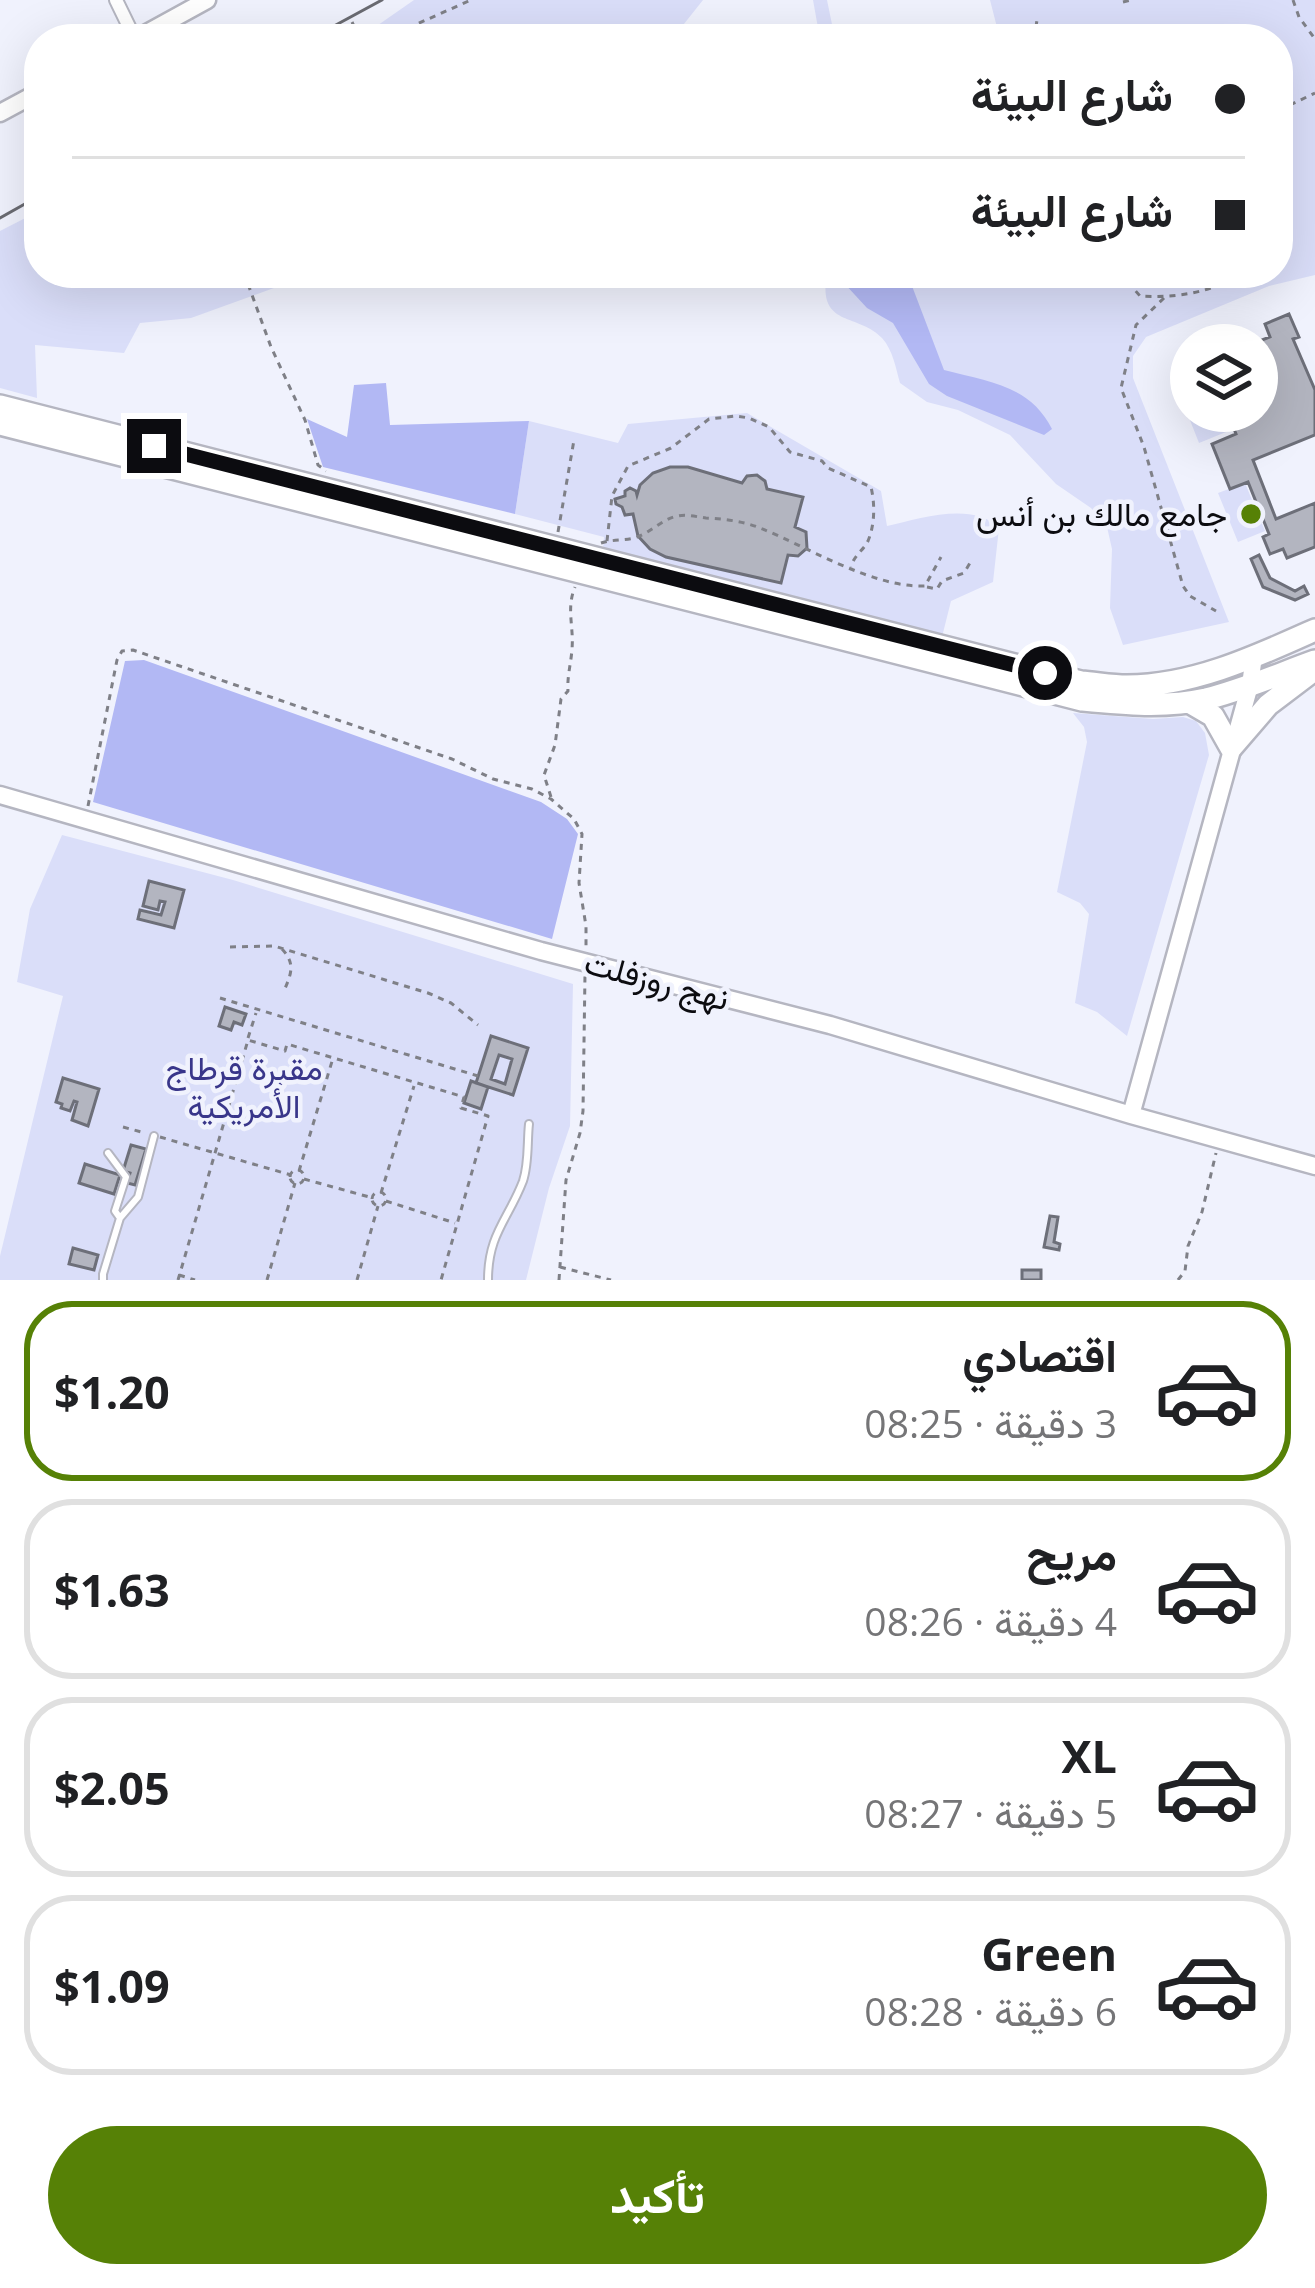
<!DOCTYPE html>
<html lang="ar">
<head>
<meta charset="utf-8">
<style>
	:root { --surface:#fff; --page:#f2f2f2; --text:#202124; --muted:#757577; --line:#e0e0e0; --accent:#568106 }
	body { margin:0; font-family:"Open Sans",Vazirmatn,sans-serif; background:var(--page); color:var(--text); direction:rtl; height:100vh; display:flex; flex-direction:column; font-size:45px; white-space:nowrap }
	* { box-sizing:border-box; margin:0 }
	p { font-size:39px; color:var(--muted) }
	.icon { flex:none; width:66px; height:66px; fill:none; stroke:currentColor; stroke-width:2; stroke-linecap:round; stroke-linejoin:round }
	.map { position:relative; height:1280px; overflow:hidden; direction:ltr }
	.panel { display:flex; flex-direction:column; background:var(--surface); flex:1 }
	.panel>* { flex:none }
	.guide { position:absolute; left:24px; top:24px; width:1269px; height:264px; border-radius:48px; box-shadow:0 12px 48px #0002; direction:rtl; display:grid; align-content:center; height:264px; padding:0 48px; background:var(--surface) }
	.fabs { position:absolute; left:1170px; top:324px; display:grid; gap:24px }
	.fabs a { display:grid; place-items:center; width:108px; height:108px; border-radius:50%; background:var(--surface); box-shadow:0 12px 48px #0002; font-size:60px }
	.end { position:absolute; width:54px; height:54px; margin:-27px; border:15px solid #0c0c10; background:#fff; box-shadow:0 0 0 6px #fff }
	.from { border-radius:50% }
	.guide b { display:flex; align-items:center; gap:42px; height:114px; font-size:45px }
	.guide b+b { border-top:3px solid var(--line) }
	.guide i { width:30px; height:30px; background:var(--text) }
	ul { padding:21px 0 0; list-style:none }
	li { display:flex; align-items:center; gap:36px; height:180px; margin:0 24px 18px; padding:0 24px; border:6px solid var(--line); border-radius:48px }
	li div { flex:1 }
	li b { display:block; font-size:45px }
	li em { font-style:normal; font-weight:700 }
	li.active { border-color:var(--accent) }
	li>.icon { width:108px; height:108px; stroke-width:1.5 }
	.button { display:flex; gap:24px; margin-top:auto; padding:24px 48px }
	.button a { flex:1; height:138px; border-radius:72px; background:var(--accent); color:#fff; font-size:48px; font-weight:700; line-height:138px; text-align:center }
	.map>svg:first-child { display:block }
</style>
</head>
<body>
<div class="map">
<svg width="1315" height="1280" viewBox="0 0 1315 1280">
	<rect width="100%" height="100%" fill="#f0f2fd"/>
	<path fill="#dadef9" d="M414 0H703L672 39H358Z
		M813 0H827L835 39H820Z
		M990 0H1315V275L1269 286 1146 337 1133 356V378L1229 622 1123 645 1110 608 1112 549 1107 527 1091 508 1056 484 1010 435 958 410 927 402 900 383C896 369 893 350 882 338 857 312 817 328 827 273H1278V39H1000Z
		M39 211V273H315L191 318 140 323 124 353 35 345 37 398 0 388V231Z
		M1191 396V411H1223L1231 430 1199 443 1182 400Z
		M747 413 881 491 887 526C920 519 972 501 999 528L993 582 951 601 942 637 603 549 604 537 515 514 529 421 618 443 628 424Z
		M1245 483 1265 531 1238 542 1218 493Z
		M1073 713 1153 719 1183 717 1196 721 1205 733 1209 755 1127 1036 1097 1012 1075 1003 1089 914 1080 903 1057 892 1087 742 1084 727Z
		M62 835 233 880 573 984 570 1126 549 1188 526 1280H0V1256L63 996 17 982 30 909Z"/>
	<path fill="#b2b8f4" d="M846 273H893L912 286 944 370C989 382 1030 385 1052 429L1044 435 947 396 929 384 893 323 867 308 843 282Z
		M386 383 390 425 529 421 515 514 323 467 307 419 347 437 354 385Z
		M144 660 541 802 567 819 578 834 552 939 93 802 125 661Z"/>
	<path fill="#b3b5c0" stroke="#6d6f79" stroke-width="3" fill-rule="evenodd" d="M1289 314 1299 337 1293 339 1315 390V435L1253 460 1276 519 1315 503V547L1287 558 1283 549 1270 554 1263 537 1269 534 1248 482 1230 489 1212 444 1236 434 1227 411H1257V345H1249L1270 337 1265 324Z
		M670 467H688L742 483 747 476 757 475 765 481 767 489 803 497 795 527 806 532 807 548 798 556 788 555 781 583 666 557 650 549 638 536 633 514 625 515 622 507 616 504 615 499 625 496V491L630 488 636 491 637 495 640 485 653 473Z
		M1259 555 1270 578 1295 591 1304 586 1308 594 1295 600 1263 587 1251 559Z
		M149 881 184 890 174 928 138 919 140 910 161 915 165 902 160 901 158 910 143 906Z
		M225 1007 246 1014 242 1025 234 1022 231 1030 219 1026Z
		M491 1036 528 1048 513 1095 476 1083ZM499 1055 512 1059 505 1084 491 1079Z
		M63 1078 99 1089 88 1126 72 1120 77 1102 74 1101 70 1111 61 1108 62 1104 56 1102Z
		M471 1081 488 1087 481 1109 464 1103Z
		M131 1145 146 1149 135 1185 127 1183 130 1173 123 1171Z
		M85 1164 120 1175 114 1194 79 1183Z
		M1050 1216 1058 1217 1054 1242 1060 1244 1059 1250 1044 1247Z
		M73 1248 98 1255 94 1270 69 1264Z
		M1022 1270H1041V1280H1022Z"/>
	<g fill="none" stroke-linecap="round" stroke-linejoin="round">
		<g stroke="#b5b6c1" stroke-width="10">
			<path id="lane" d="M120 1218 138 1197 154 1136
				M103 1280V1274L120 1218 115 1211 126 1177 108 1153
				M488 1280C488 1234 508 1220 523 1181 529 1163 527 1142 529 1124"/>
		</g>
		<g stroke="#b5b6c1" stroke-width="16">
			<path id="street" d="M116 0 135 39"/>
		</g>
		<g stroke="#b5b6c1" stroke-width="21">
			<path id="secondary" d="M136 39 207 0
				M0 113 39 92
				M0 795 541 951 830 1025 1131 1115 1315 1166
				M1131 1115 1250 685 1254 656"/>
		</g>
		<g stroke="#b5b6c1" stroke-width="26">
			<path id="highway" d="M0 406 1081 682C1096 683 1112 686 1127 686 1193 686 1257 656 1315 630
				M0 424 1082 700C1124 704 1165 708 1206 699 1243 690 1279 674 1315 661
				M1189 702 1213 716 1231 748 1268 705 1314 670"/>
		</g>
		<path stroke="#7f8087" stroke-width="3" stroke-dasharray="6 6" stroke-linecap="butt" d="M1293 0 1299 17 1315 39
			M1123 2 1131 0
			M352 22 360 39
			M403 39 408 28 471 0
			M1034 39 1037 20
			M1278 106 1290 105 1315 93
			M1278 225C1284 213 1290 202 1291 189 1294 156 1272 138 1290 105
			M244 273 271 347 305 420 318 465 326 471
			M1120 273 1140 296C1170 298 1214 294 1238 273
			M1164 298 1136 325 1121 388 1144 447 1183 586 1190 596 1216 611
			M558 532 574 440
			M607 541 612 496 628 466 671 448 709 419 736 416 749 418 769 427 790 452 822 461 828 468 871 487C875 504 875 524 868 541 863 551 854 555 851 567
			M601 543C613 539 627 541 637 537 652 532 663 518 678 516 687 514 697 517 706 518 724 519 743 521 760 528 808 547 873 588 925 586L941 557
			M927 587 937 589 942 581 964 573 970 563
			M551 797 544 775 555 745 561 699 568 691C567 676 571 664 572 649 574 627 566 608 575 587
			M88 806 117 660 122 651 133 650 452 759 493 779 532 789 551 799 574 819 582 834 579 883 586 926V947
			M230 947 274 946 428 993 451 1003 478 1025
			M282 949C296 964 291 974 284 991
			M220 998 478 1076
			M248 1038 256 1013
			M123 1127 145 1133
			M160 1137 291 1175
			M290 1177a7 7 0 1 1 14 0a7 7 0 1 1-14 0Z
			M299 1171 333 1058
			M304 1179 373 1198
			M372 1199a7 7 0 1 1 14 0a7 7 0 1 1-14 0Z
			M381 1193 414 1086
			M386 1201 455 1223
			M560 1267 611 1280
			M179 1275 195 1280
			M178 1280 248 1040 285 1051 287 1044 464 1097 461 1108 488 1116 441 1280
			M267 1280 295 1183
			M357 1280 378 1206
			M559 1280 566 1180 580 1133 583 1111 585 974
			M1178 1280 1185 1271 1188 1246 1202 1212 1216 1153"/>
		<use href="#lane" stroke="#fff" stroke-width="6"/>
		<use href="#street" stroke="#fff" stroke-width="12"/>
		<use href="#secondary" stroke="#fff" stroke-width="16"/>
		<use href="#highway" stroke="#fff" stroke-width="21"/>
		<path stroke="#6a6b72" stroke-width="3" d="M310 39 382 0
			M0 218 39 196"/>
	</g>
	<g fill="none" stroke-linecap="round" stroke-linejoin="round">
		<path stroke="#0c0c10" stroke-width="15" d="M154 446 1045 673"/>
	</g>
	<circle fill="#568106" stroke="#f0f2fd" stroke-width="4.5" cx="1251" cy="514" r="12"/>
	<g text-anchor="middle" stroke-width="9" stroke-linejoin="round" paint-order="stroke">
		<g font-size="33" fill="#0c0c10" stroke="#f0f2fd" text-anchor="end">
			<text x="1227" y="526">جامع مالك بن أنس</text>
		</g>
		<g font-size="33" fill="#0c0c10" stroke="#f0f2fd">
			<text transform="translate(657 980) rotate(15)" y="12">نهج روزفلت</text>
		</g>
		<g font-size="33" fill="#39368a" stroke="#f0f2fd">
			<text x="244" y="1080">مقبرة قرطاج<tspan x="244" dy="38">الأمريكية</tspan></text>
		</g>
	</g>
</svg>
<div class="fabs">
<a><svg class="icon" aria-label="layers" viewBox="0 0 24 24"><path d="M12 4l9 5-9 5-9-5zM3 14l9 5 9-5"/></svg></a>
</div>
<i class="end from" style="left:1045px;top:673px"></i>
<i class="end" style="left:154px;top:446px"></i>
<div class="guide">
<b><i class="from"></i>شارع البيئة</b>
<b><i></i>شارع البيئة</b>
</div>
</div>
<section class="panel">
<ul>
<li class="active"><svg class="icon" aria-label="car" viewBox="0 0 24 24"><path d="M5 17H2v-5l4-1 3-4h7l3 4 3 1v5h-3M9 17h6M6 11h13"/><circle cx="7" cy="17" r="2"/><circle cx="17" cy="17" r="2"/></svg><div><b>اقتصادي</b><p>3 دقيقة · 08:25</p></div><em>$1.20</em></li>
<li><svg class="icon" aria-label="car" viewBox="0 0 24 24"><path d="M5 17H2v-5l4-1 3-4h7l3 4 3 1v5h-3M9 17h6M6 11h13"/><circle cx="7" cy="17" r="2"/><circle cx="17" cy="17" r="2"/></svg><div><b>مريح</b><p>4 دقيقة · 08:26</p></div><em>$1.63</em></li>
<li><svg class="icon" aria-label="car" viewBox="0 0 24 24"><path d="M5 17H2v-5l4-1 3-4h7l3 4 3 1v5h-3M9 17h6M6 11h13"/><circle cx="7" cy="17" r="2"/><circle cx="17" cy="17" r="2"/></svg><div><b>XL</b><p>5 دقيقة · 08:27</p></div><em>$2.05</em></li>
<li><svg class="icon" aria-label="car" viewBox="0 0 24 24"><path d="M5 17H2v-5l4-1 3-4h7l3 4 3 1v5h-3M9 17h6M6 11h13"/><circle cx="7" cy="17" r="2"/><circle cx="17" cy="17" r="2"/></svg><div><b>Green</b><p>6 دقيقة · 08:28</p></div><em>$1.09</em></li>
</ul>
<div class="button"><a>تأكيد</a></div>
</section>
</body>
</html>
